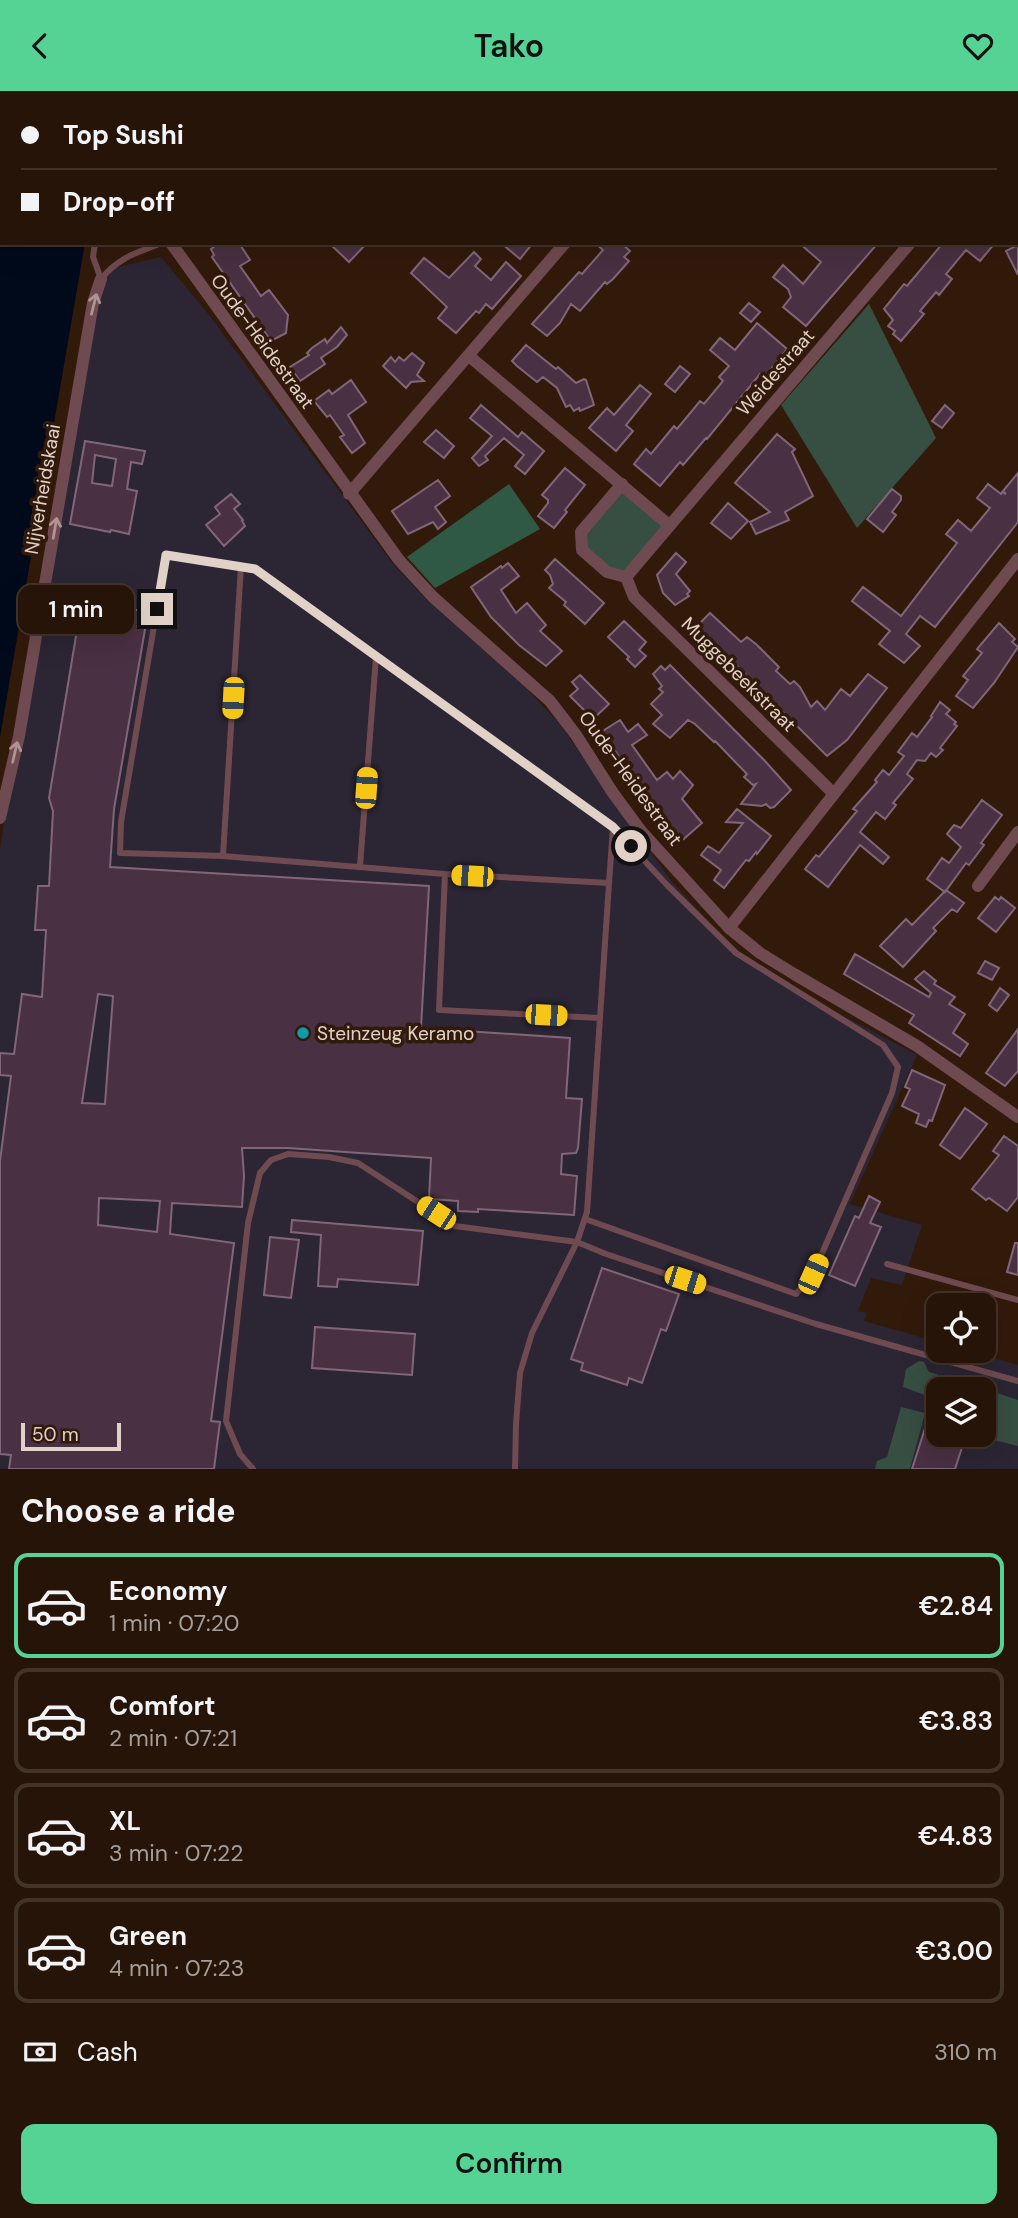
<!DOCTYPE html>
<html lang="en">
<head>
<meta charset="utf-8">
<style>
	:root { --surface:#261408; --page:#322116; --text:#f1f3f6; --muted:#a49e9c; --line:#423329; --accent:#54d395 }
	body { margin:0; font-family:"DM Sans",sans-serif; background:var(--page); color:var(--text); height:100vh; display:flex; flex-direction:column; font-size:26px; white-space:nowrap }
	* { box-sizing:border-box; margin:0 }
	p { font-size:23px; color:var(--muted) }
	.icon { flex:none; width:38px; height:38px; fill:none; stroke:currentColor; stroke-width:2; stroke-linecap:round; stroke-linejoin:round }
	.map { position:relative; height:1378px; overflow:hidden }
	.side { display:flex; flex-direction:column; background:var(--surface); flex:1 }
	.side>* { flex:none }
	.hud { position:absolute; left:0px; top:0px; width:1018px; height:154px; box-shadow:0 7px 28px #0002,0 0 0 2px var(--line); display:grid; align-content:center; height:154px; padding:0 21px; background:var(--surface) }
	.tools { position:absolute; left:926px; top:1202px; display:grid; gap:14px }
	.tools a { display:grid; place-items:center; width:70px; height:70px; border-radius:14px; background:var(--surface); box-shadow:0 7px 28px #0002,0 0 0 2px var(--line); font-size:35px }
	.scale { position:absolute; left:21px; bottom:18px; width:100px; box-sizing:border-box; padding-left:7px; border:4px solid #e1d1c7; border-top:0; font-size:19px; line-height:24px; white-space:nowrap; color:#e1d1c7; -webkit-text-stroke:5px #321a0b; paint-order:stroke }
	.end { position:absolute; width:32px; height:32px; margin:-16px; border:9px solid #e1d1c7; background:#111; box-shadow:0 0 0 4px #111 }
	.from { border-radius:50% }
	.bubble { position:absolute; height:49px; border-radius:14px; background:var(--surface); box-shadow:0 7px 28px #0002,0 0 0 2px var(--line); font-size:23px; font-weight:600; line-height:49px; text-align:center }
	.car { position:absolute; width:21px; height:42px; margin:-21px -10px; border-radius:9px; box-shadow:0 0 5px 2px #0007; background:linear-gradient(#f5c518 24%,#345 0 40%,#f5c518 0 76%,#345 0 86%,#f5c518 0) }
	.hud b { display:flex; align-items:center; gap:24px; height:66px; font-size:26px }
	.hud b+b { border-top:2px solid var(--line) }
	.hud i { width:18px; height:18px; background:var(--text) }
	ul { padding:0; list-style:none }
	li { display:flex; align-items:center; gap:21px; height:105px; margin:0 14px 10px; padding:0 7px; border:4px solid var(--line); border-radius:14px }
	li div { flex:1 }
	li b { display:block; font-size:26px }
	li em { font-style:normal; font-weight:600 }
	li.active { border-color:var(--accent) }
	li>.icon { width:63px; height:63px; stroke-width:1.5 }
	h2 { padding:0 21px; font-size:32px; line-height:84px }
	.pay { display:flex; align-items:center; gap:18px; height:77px; padding:0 21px; font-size:26px }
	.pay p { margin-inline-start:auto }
	.button { display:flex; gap:14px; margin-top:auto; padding:14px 21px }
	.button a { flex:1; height:80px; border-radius:14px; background:var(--accent); color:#111; font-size:28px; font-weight:600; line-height:80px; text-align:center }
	header { display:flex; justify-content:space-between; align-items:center; height:91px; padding:0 21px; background:var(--accent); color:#111; font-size:32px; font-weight:600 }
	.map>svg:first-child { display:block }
</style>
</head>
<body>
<header><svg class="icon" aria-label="back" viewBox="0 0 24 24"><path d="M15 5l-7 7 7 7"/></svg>Tako<svg class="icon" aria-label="heart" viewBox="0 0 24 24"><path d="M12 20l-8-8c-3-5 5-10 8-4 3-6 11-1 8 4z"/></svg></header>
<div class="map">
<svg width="1018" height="1378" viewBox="0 0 1018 1378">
	<rect width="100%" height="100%" fill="#321a0b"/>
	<path fill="#2b2534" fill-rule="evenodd" d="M161 166 210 225 393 473 428 510 523 594 558 631 672 791 724 847 767 884 917 964 850 1113 922 1134 902 1194 871 1187 858 1220 867 1222 864 1230 938 1251V1260H968L1018 1274V1378H0V759L87 215 101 188 113 177ZM938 1298H984V1344H938Z"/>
	<path fill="#374e42" d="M869 213 936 347 857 437 781 314Z
		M622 393 669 434 626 486 582 459 581 441Z
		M919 1270 924 1271 929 1281 939 1284 933 1307 903 1296 906 1278Z
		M985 1298 1018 1309V1355L990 1348 992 1342 984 1340Z
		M901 1316 925 1322 910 1378H875L877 1370 887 1366Z"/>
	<path fill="#305945" d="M509 393 540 438 435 497 407 466Z"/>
	<path fill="#000a1b" d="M0 0H111L2 2V152H85L0 646Z"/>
	<path fill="#493042" stroke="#816679" stroke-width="2" fill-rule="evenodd" d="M219 152H239L250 169 240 175 261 205 269 199 288 224 286 242 271 250 212 166 214 164 211 158Z
		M329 152H367L349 171Z
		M501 152H533L520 168Z
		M595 152H621L630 160 624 166 629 170 613 188 607 193 605 191 580 220 571 213 560 232 547 245 532 233 579 181 582 183 603 159Z
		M799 152H878L806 235 783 216 791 206 788 198 773 186 783 174 803 193 821 171Z
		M943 152H995L980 170 966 159 946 183 952 188 939 204 936 201 920 220 924 223 901 250 893 243 895 240 888 235 893 229 884 218 904 193 907 195Z
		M1018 154V184L1006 160Z
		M474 161 481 168 475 175 491 189 506 171 521 185 492 218 486 213 479 222 476 220 456 242 438 227 447 216 411 182 424 167 449 187Z
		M749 212 760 221 751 231 740 222Z
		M757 232 787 258 764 287 760 283 707 348 706 347 683 374 680 371 660 395 634 373 646 358 651 363 674 335 677 338 700 310 704 313 723 290 719 286 729 275 710 259 720 247 735 259Z
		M341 236 347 244 337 256 321 267 325 273 300 290 290 276 309 264 307 262 312 257 325 248 327 252Z
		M526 254 556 278 558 276 576 292 584 288 586 289 594 314 580 320 579 317 574 320 570 314 566 316 557 297 543 286 537 291 517 275 512 270Z
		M412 262 424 272 417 284 424 290 411 291 406 297 383 275 391 266 395 271 399 266 404 270Z
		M680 275 690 283 675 301 665 293Z
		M351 289 366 311 348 324 365 352 352 362 340 346 344 344 330 324 327 326 314 310 329 299 332 303Z
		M640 294 651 303 626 334 633 340 616 360 589 337 607 317 614 324Z
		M481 314 518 346 522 341 544 360 525 383 515 375 524 364 504 347 485 365 488 369 479 375 472 367 492 345 470 327Z
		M945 314 954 322 942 337 932 330Z
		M436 339 454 355 444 367 424 351Z
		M777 343 795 358 792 361 813 405 785 421 789 429 756 443 750 431 770 421 735 392Z
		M85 350 145 360 142 373 131 371 127 398 137 400 129 443 111 439 110 441 70 433ZM95 364 116 368 112 395 92 392Z
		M565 377 585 394 565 419 567 421 554 437 538 425 548 412V409L542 404Z
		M1018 382V431L935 536 920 525 906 543 920 555 904 572 879 553 890 540 852 510 863 496 901 525 957 452 946 443 958 429 971 440 990 417 977 407 988 393 1001 403 1002 401 1006 403 1003 400Z
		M438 389 450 405 435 416 446 431 438 438 433 431 408 443 392 420Z
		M892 398 901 405V409L892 421 896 424 883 441 867 428Z
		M231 403 240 413 234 418 243 429 242 430 245 435 224 455 206 434 220 423 215 416Z
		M728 412 748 430 731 448 711 432Z
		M676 462 686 471 676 483 690 500 687 503 689 505 675 514 663 502 657 484Z
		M555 468 604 512 585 533 564 514 566 511 549 497 553 493 550 484 545 479Z
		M508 472 519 485 501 499 516 522 527 512 546 534 540 540 562 560 546 575 519 554 491 526 471 496 501 475 502 477Z
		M82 509 148 521 114 718 110 776 429 795 421 937 570 947 566 1007 582 1008 578 1057 576 1062 562 1063 561 1083 577 1085 574 1124 478 1118V1121L458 1120V1110L429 1108 431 1067 288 1057H242L244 1085 242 1116 172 1112 170 1143 234 1152 211 1330 220 1331 214 1378H9L11 1364 0 1363V1070L11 985 0 984V962L14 963 22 903 42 906 46 839H35L38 795H49L53 720 49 707ZM98 903 113 905 105 1013 82 1012ZM99 1107 160 1110 157 1141 98 1134Z
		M710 522 741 551 747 546 757 554 779 576 776 580 790 593 794 590 800 596 811 616 817 610 825 619 841 598 850 605 868 583 887 597 847 649 827 665 697 535Z
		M624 530 646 551 639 559 646 565 635 576 627 568 629 566 608 546Z
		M999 532 1015 548 1012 551 1018 556 994 592 973 617 956 605 968 589 963 585 982 562 977 558Z
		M670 574 765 670 791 699 774 716 770 717 766 713 762 715 741 713 756 693 753 694 744 686 747 683 715 650 714 651 695 633 688 629 670 647 653 633 662 624 651 613 663 601 659 598 662 595 653 583 661 575 665 579Z
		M580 584 609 613 593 628 570 605 578 598 572 591Z
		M940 611 950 619 946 623 956 631 954 633 957 635 940 657 943 659 936 666 931 662 925 670 917 669 907 683 913 688 893 712 896 714 885 728 876 721 860 741 889 766 883 773 860 754 828 796 805 778 816 764 819 766 857 720 853 718 877 691 875 689 883 679 889 684 904 665 898 661 912 642 917 646 932 626 931 625Z
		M620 629 628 641 638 633 647 644 632 654 657 689 667 681 673 688 680 680 693 694 682 708 702 732 678 753 662 735 666 731 628 686 632 684 615 660 611 662 598 643Z
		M982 709 1002 724 981 752 984 754 969 774 966 772 945 801 927 788 942 767 949 772 961 756 947 743 954 734 961 737Z
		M737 718 771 745 757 763 756 761 749 770 746 769 724 797 714 789 721 779 701 764 708 755 719 762 743 732 726 731Z
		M946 799 964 812 957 821 952 818 933 837 936 840 903 876 880 855 906 828 912 834Z
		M995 806 999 809 1001 806 1015 817 996 841 978 827Z
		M855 863 929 906 931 902 915 888 924 880 936 890 934 893 955 906 949 913 965 923 953 942 968 953 960 965 909 932 914 924 844 883Z
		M985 870 999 877 992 889 978 882Z
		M1000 897 1009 904 997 920 989 914Z
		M1018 938V980L1005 995 986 982Z
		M912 979 945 994 932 1030 929 1029 926 1036 916 1032 919 1023 902 1015 910 998 905 996Z
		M965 1017 987 1033 960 1068 940 1054Z
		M1004 1045 1018 1055V1106L1007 1120 989 1107 986 1109 972 1098 999 1064 993 1060Z
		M869 1105 880 1111 870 1132 881 1136 855 1195 829 1184 855 1125 859 1127Z
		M292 1129 423 1140 418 1194 338 1188 337 1196 318 1195 321 1144 291 1141Z
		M270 1146 299 1149 291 1207 264 1204Z
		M1015 1152H1018V1184L1007 1181Z
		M602 1177 679 1203 666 1240 661 1238 642 1292 629 1287 627 1294 581 1279 583 1272 571 1268Z
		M315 1236 415 1243 412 1284 312 1277Z
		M936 1303 938 1304V1344H966L955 1378H912Z"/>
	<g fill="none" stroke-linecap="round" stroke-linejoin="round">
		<path stroke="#704a51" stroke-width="6" d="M121 2V0
			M95 152 93 166 101 188
			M101 188C119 166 136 162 162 152
			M241 475 255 478 613 736 609 792
			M223 765 241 475 166 464 121 731 120 762 223 765 445 783 609 792 587 1121 577 1151 532 1242 520 1282 516 1333 515 1378
			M360 775 376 566
			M445 783 439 919 600 927
			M585 1128 796 1203 813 1183 892 1002 898 976 883 954 736 862 667 794 613 736
			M887 1173 1018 1209
			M253 1378 240 1363 226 1330 248 1132 260 1082 271 1069 288 1063 329 1066 358 1072 455 1135 577 1151 606 1163 816 1233 1018 1290"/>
		<path stroke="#704a51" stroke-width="12" d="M356 0 357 2
			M971 0 972 2
			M184 2V0
			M399 2 400 0
			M698 2 700 0
			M1017 69 1018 71
			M171 152 399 469 433 506 550 610 576 644 613 702 641 740 729 837 760 862 794 883 917 955 1018 1026
			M469 265 669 434
			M622 393 581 441 582 459 607 481 626 486 910 152
			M349 403 565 152
			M626 486 634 506 833 702
			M0 727 19 645 93 212 101 188
			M978 795 1018 741
			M729 837 1018 468"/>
	</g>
	<defs><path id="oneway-shaft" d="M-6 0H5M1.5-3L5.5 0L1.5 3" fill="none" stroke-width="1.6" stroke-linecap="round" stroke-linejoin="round" transform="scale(1.75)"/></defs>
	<g stroke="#ae9492">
		<use href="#oneway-shaft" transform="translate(94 213) rotate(-76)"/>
		<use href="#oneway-shaft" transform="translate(55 437) rotate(-80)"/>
		<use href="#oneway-shaft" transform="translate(15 661) rotate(-77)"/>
	</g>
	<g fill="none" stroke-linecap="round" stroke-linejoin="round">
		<path stroke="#e1d1c7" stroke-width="9" d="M157 518 166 464 255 478 613 736 631 755"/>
	</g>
	<circle fill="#0f9aa8" stroke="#321a0b" stroke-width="2.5" cx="303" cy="942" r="7"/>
	<g text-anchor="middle" stroke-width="7" stroke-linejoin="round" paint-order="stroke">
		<g font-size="19" fill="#e1d1c7" stroke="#321a0b">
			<text transform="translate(263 250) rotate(54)" y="7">Oude-Heidestraat</text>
			<text transform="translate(775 281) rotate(-49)" y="7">Weidestraat</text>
			<text transform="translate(42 398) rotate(-80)" y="7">Nijverheidskaai</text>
			<text transform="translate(739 583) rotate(45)" y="7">Muggebeekstraat</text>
			<text transform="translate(631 687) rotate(54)" y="7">Oude-Heidestraat</text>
		</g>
		<g font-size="19" fill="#e1d1c7" stroke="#321a0b" text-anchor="start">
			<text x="317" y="949">Steinzeug Keramo</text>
		</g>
	</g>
</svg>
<div class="tools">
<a><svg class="icon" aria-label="locate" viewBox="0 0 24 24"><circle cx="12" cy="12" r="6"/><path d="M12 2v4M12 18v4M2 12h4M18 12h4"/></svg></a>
<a><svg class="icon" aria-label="layers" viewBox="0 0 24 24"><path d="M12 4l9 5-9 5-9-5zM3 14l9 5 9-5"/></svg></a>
</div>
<div class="scale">50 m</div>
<i class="end from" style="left:631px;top:755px"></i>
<i class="end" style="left:157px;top:518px"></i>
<div class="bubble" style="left:18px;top:494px;width:116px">1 min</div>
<i class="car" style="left:233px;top:607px;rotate:183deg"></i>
<i class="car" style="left:366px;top:697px;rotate:4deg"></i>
<i class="car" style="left:472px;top:785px;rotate:273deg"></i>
<i class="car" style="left:546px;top:924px;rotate:93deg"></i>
<i class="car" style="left:436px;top:1122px;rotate:303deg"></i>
<i class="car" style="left:813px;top:1183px;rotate:24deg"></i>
<i class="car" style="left:685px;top:1189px;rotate:108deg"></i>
<div class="hud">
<b><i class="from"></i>Top Sushi</b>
<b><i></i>Drop-off</b>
</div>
</div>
<section class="side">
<h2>Choose a ride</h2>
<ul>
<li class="active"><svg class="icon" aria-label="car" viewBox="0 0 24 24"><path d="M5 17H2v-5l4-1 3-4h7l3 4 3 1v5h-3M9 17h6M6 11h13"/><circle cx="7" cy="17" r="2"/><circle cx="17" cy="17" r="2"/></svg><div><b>Economy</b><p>1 min · 07:20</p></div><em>€2.84</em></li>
<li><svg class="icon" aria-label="car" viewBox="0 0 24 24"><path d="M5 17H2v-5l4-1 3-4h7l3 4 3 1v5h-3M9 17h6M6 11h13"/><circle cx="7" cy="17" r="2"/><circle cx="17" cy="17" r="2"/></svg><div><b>Comfort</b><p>2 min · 07:21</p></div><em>€3.83</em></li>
<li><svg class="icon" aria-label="car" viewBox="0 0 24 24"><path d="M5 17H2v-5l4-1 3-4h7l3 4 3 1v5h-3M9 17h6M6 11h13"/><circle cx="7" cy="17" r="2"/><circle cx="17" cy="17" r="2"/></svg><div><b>XL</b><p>3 min · 07:22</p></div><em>€4.83</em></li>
<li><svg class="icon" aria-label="car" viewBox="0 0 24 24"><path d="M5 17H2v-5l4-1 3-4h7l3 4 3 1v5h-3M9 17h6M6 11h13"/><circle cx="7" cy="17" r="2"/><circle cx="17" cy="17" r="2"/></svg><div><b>Green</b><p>4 min · 07:23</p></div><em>€3.00</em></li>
</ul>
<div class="pay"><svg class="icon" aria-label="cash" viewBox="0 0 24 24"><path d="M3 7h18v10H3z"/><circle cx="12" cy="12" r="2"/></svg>Cash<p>310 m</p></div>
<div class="button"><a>Confirm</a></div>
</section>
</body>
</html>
